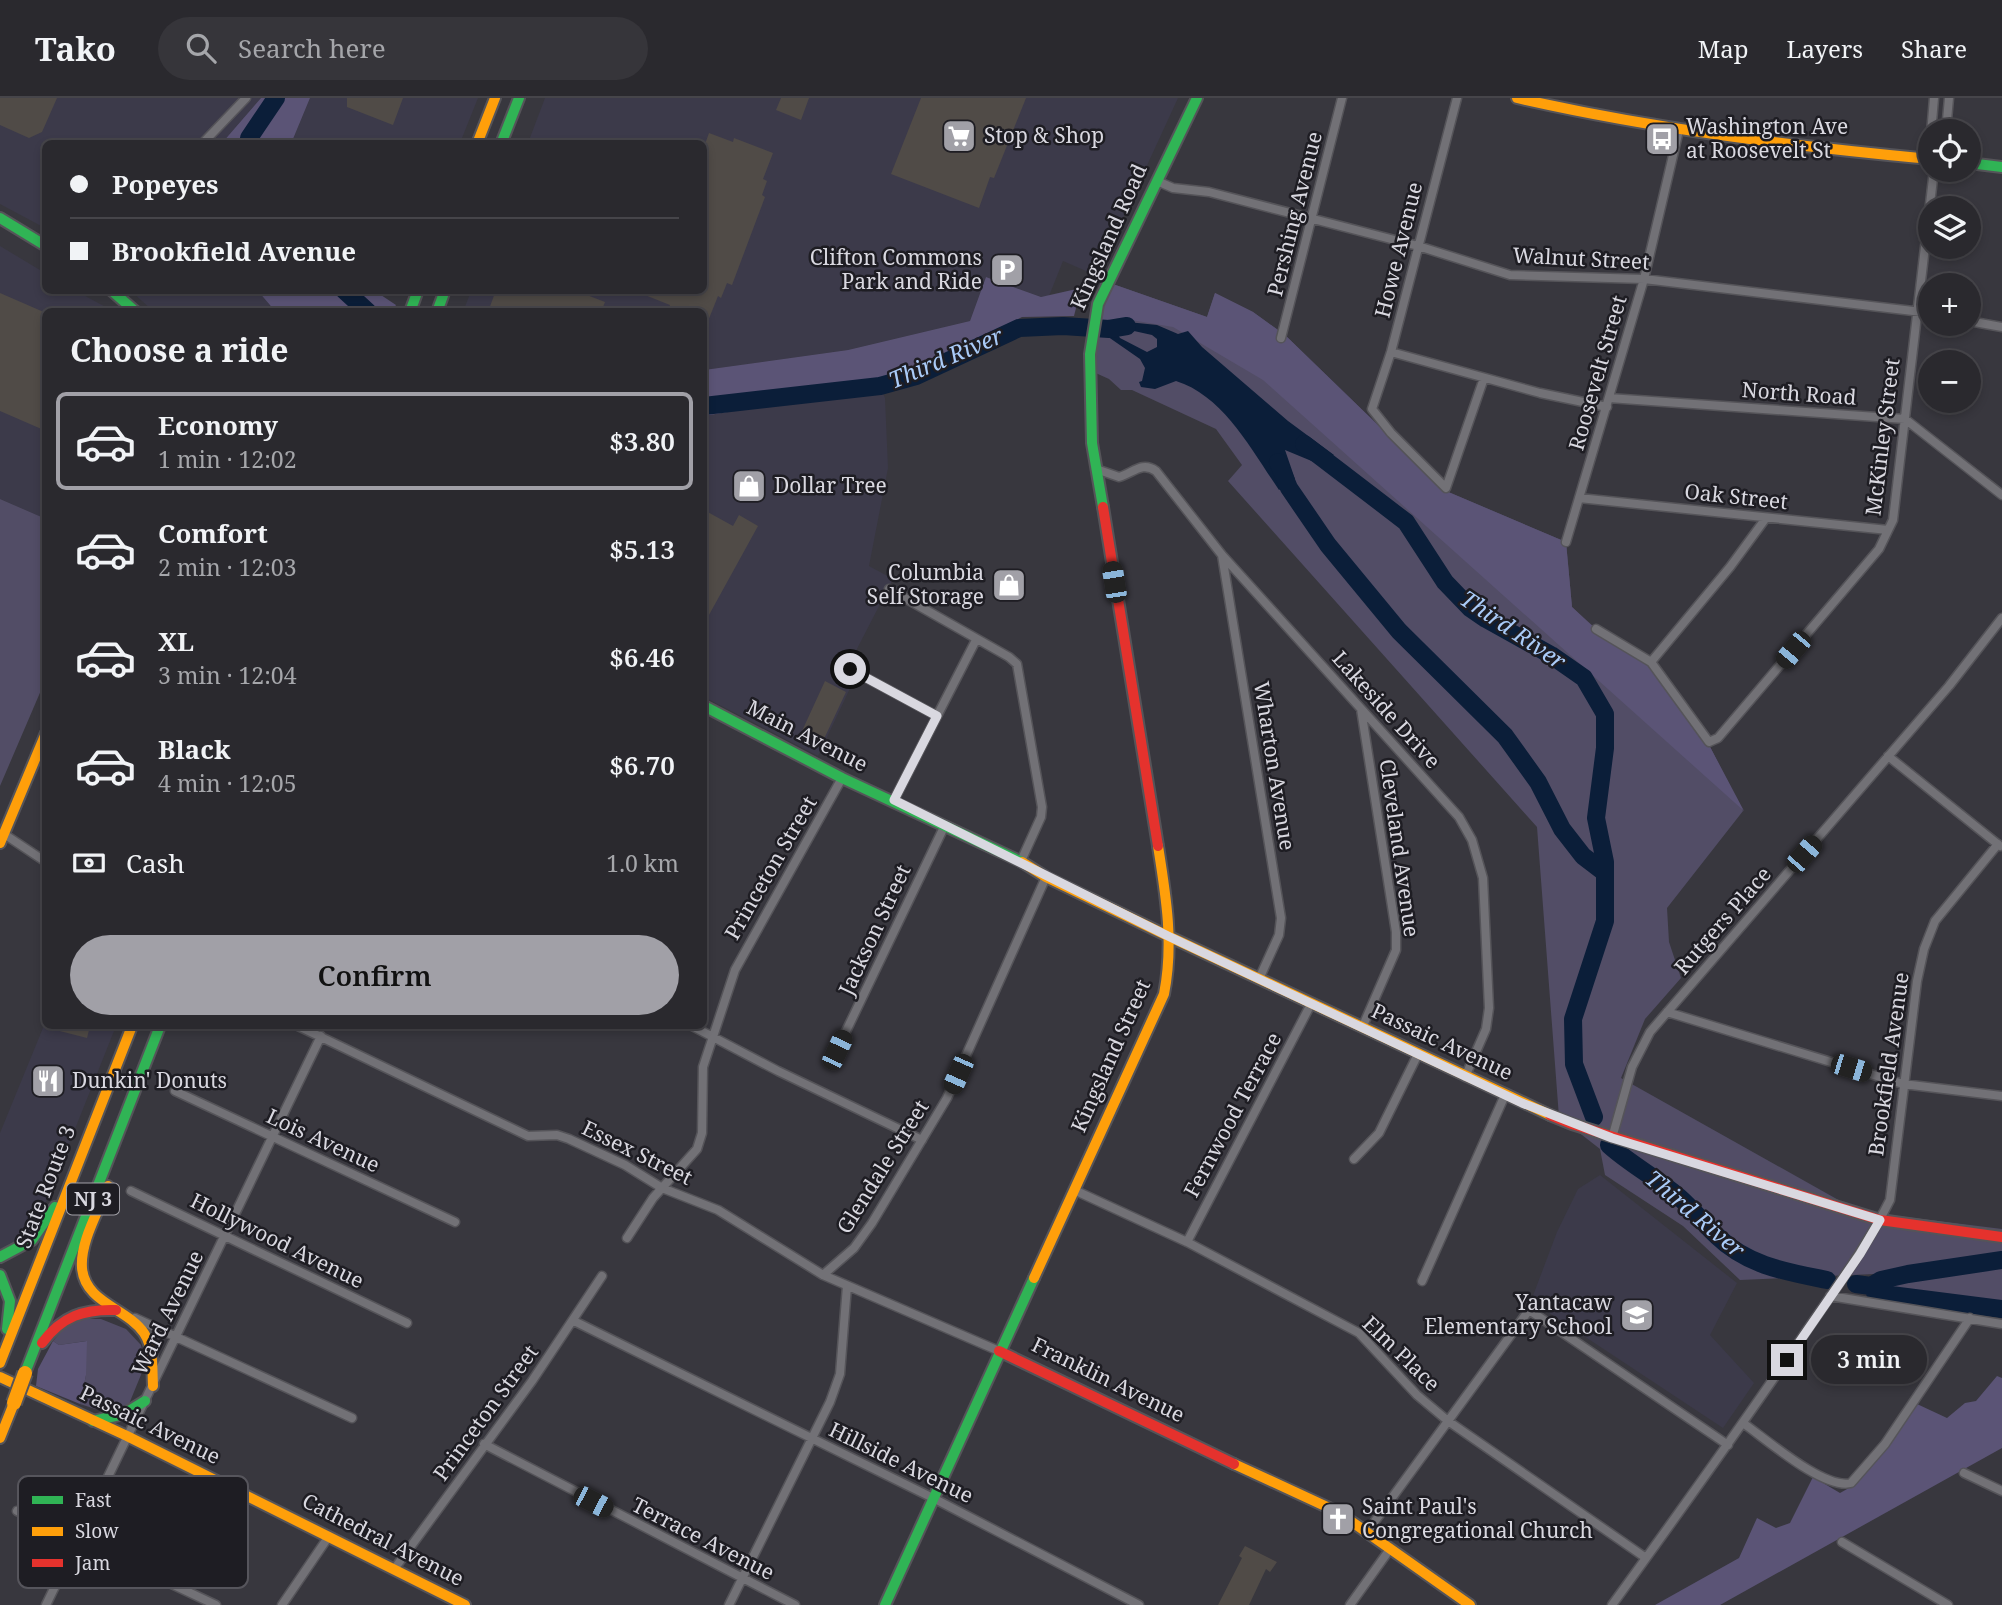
<!DOCTYPE html>
<html lang="en">
<head>
<meta charset="utf-8">
<style>
	:root { --surface:#2a292e; --page:#36353a; --text:#f1f3f6; --muted:#a5a6aa; --line:#46454a; --accent:#a1a0a7 }
	body { margin:0; font-family:"Noto Serif",serif; background:var(--page); color:var(--text); height:100vh; display:flex; flex-direction:column; font-size:26px; white-space:nowrap }
	* { box-sizing:border-box; margin:0 }
	p { font-size:23px; color:var(--muted) }
	.icon { flex:none; width:38px; height:38px; fill:none; stroke:currentColor; stroke-width:2; stroke-linecap:round; stroke-linejoin:round }
	.map { position:relative; flex:1; overflow:hidden }
	.details { position:absolute; left:42px; top:210px; width:665px; height:721px; display:flex; flex-direction:column; background:var(--surface); border-radius:10px; box-shadow:0 4px 10px #0003,0 0 0 2px var(--line) }
	.details>* { flex:none }
	.guide { position:absolute; left:42px; top:42px; width:665px; height:154px; border-radius:10px; box-shadow:0 4px 10px #0003,0 0 0 2px var(--line); display:grid; align-content:center; height:154px; padding:0 28px; background:var(--surface) }
	.tools { position:absolute; left:1918px; top:21px; display:grid; gap:14px }
	.tools a { display:grid; place-items:center; width:63px; height:63px; border-radius:50%; background:var(--surface); box-shadow:0 4px 10px #0003,0 0 0 2px var(--line); font-size:35px }
	.end { position:absolute; width:32px; height:32px; margin:-16px; border:9px solid #d9d8e0; background:#111; box-shadow:0 0 0 4px #111 }
	.from { border-radius:50% }
	.bubble { position:absolute; height:49px; border-radius:24px; background:var(--surface); box-shadow:0 4px 10px #0003,0 0 0 2px var(--line); font-size:23px; font-weight:600; line-height:49px; text-align:center }
	.car { position:absolute; width:21px; height:42px; margin:-21px -10px; border-radius:9px; box-shadow:0 0 5px 2px #0007; background:linear-gradient(#222 24%,#8ab4d8 0 40%,#222 0 76%,#8ab4d8 0 86%,#222 0) }
	.guide b { display:flex; align-items:center; gap:24px; height:66px; font-size:26px }
	.guide b+b { border-top:2px solid var(--line) }
	.guide i { width:18px; height:18px; background:var(--text) }
	ul { padding:0; list-style:none }
	li { display:flex; align-items:center; gap:21px; height:98px; margin:0 14px 10px; padding:0 14px; border:4px solid transparent; border-radius:10px }
	li div { flex:1 }
	li b { display:block; font-size:26px }
	li em { font-style:normal; font-weight:600 }
	li.current { border-color:var(--accent) }
	li>.icon { width:63px; height:63px; stroke-width:1.5 }
	h2 { padding:0 28px; font-size:32px; line-height:84px }
	.pay { display:flex; align-items:center; gap:18px; height:77px; padding:0 28px; font-size:26px }
	.pay p { margin-inline-start:auto }
	.action { display:flex; gap:14px; margin-top:auto; padding:14px 28px }
	.action a { flex:1; height:80px; border-radius:42px; background:var(--accent); color:#111; font-size:28px; font-weight:600; line-height:80px; text-align:center }
	header { display:flex; align-items:center; gap:42px; box-sizing:border-box; height:98px; padding:0 35px; background:var(--surface); border-bottom:2px solid var(--line) }
	header strong { font-size:33px }
	nav { display:flex; gap:38px; margin-inline-start:auto; font-size:24px }
	.search { width:490px; height:63px; background:var(--page); display:flex; align-items:center; gap:18px; box-sizing:border-box; padding:0 24px; border-radius:38px; color:var(--muted); font-size:26px }
	.map>svg:first-child { display:block }
</style>
</head>
<body>
<header>
<strong>Tako</strong>
<div class="search"><svg class="icon" aria-label="search" viewBox="0 0 24 24"><circle cx="10" cy="10" r="6"/><path d="M15 15l6 6"/></svg>Search here</div>
<nav><a>Map</a><a>Layers</a><a>Share</a></nav>
</header>
<div class="map">
<svg width="2002" height="1507" viewBox="0 0 2002 1507">
	<rect width="100%" height="100%" fill="#38373e"/>
	<path fill="#3c3a4a" d="M0 0H261L222 45 46 46 45 130 0 106Z
		M310 0H478L460 45 296 46 293 41Z
		M545 0H1178L1092 187 1086 173 1063 163 1049 198H1046L1041 199 986 179 970 223 848 252 704 272V214H463L471 193 704 192V46L528 45Z
		M0 148 45 175 46 192 76 193 113 213 46 214 45 421 0 401Z
		M131 193H258L275 213H153Z
		M880 288 885 300 888 370 869 468 893 481 843 578 853 584 818 658 704 599V318Z
		M45 925 46 928H116L40 1119 20 1144 0 1152V1035Z
		M1600 1077 1737 1185 1710 1237 1754 1285 1723 1330 1531 1203 1557 1134 1578 1091Z"/>
	<path fill="#524d66" d="M1107 184 1207 219 1215 195 1253 214 1285 237 1446 393 1566 444 1572 509 1708 645 1743 713 1667 810 1669 844 1681 880 1645 921 1621 980 1858 1113 2002 1131V1208L1877 1193 1875 1191 1874 1176 1740 1182 1683 1128 1605 1077 1600 1051 1559 1019 1537 729 1228 383 1242 367 1216 331 1132 292H1121L1109 281 1089 272 1091 236 1102 237Z
		M0 401 46 421 45 583 0 688Z
		M72 1221H101L126 1231 141 1247 145 1267 129 1306 108 1315 80 1306 86 1277V1243L59 1247 53 1243Z"/>
	<path fill="#5b5476" d="M261 0H310L293 41 296 45H222Z
		M986 179 1041 199 1081 190 1074 218 1022 219 880 288 704 318V272L848 252 970 223Z
		M1107 184 1207 219 1215 195 1253 214 1285 237 1446 393 1566 444 1572 509 1596 531 1650 564 1708 645 1744 713 1263 282 1173 229 1119 220 1105 224 1093 221Z
		M258 193H375L396 207 392 214 275 213Z
		M53 1243 59 1247 87 1243 86 1277 80 1306 36 1288 38 1271Z
		M1997 1278 2002 1280V1350L1720 1507H1655L1739 1460 1757 1420 1776 1430 1790 1425 1813 1379 1840 1395 1856 1386 1917 1306 1947 1320 1965 1305 1976 1303Z"/>
	<path fill="#0b1e39" fill-rule="evenodd" d="M1118 223 1157 227 1178 236 1188 233 1202 249 1288 323 1334 357 1314 364 1285 352 1295 381 1279 392C1252 353 1224 298 1176 283L1155 291 1141 289 1139 284 1142 283 1145 270 1140 261 1104 236 1106 226ZM1125 231 1152 237 1157 241V249L1147 254 1120 240 1117 235Z"/>
	<g fill="none" stroke-linecap="round" stroke-linejoin="round">
		<path stroke="#0b1e39" stroke-width="18" d="M249 46V40L276 0
			M344 192 368 214
			M704 308 880 288 916 278 1019 230 1063 228 1109 231 1127 228
			M1304 346 1406 424 1445 484 1470 510 1486 521 1551 557 1584 580 1605 616V650L1596 720 1605 764V823L1573 921 1574 966 1594 1019
			M1278 364 1289 390 1328 447 1399 533 1505 638 1538 684 1562 731 1583 758 1604 774
			M1609 1047C1631 1067 1657 1080 1679 1099 1693 1111 1704 1126 1717 1138 1748 1168 1787 1174 1827 1182
			M1856 1186 1871 1188 1881 1182 1908 1176 2002 1162
			M1871 1188 1875 1194 1891 1197 2002 1211"/>
	</g>
	<path fill="#504b47" d="M0 0H57L42 34 29 40 0 27Z
		M347 0H403L393 27 347 9Z
		M781 0H809L801 22 776 12Z
		M921 0H1026L994 80 990 79 979 110 891 76Z
		M709 35 733 44 734 40 773 55 763 81 767 83 762 97 765 99 732 187 727 185 721 200 718 198 704 233V214H678L669 210 670 207 635 193 704 192V49Z
		M496 192H574L605 204 601 214H488Z
		M0 195 46 215V333L0 313Z
		M704 412 733 428 739 417 758 428 704 526Z
		M825 583 846 594 823 643 802 633Z
		M48 928H90L87 940 48 930Z
		M1245 1448 1277 1464 1270 1474 1266 1471 1249 1507H1218L1242 1460 1239 1458Z"/>
	<g fill="none" stroke-linecap="round" stroke-linejoin="round">
		<g stroke="#555459" stroke-width="11">
			<path id="street" d="M1457 0 1391 254 1372 311 1391 335 1446 390 1484 280
				M1946 33 1949 0
				M202 46 246 0
				M1930 48 1934 0
				M1157 83 1173 90 1209 94 1418 148 1510 177 1644 181 1930 215
				M1969 223 2002 229
				M1281 240 1342 0
				M1391 254 1540 295 1607 309
				M1609 300 1905 321 2002 397
				M1096 371 1119 379C1133 375 1142 363 1156 373L1222 457 1459 719 1472 742 1483 780 1489 910 1486 931 1465 979
				M1579 400 1888 432
				M1566 444 1644 181 1679 32
				M1222 457 1281 820 1279 837 1259 881
				M889 491 1009 559 1017 566 1042 709 1041 719 1021 763
				M1596 531 1651 564 1709 644 1718 640 1879 451 1893 422 1934 72
				M1651 564 1730 469 1766 420
				M850 571 937 618
				M1361 611 1396 834V852L1362 930
				M1888 658 2000 748
				M894 702 976 542
				M4 736 46 764
				M1667 914 1903 986 2002 998
				M298 928 528 1038 557 1037 569 1041 625 1067 662 1090 718 1112 823 1177 999 1253
				M692 928 778 973 922 1042
				M837 952 945 727
				M175 993 455 1124
				M1612 1040 1632 969 1650 934 1949 588 2002 520
				M1354 1061 1379 1035 1418 956
				M1074 1092 1187 1144 1359 1235 1417 1297 1448 1323 1646 1460
				M131 1093 407 1225
				M627 1140 653 1100 697 1051 702 1035 703 969 735 872 842 680
				M1187 1144 1311 906
				M823 1177 854 1150 872 1125 947 1000 1046 779
				M1422 1183 1505 997
				M1830 1198 2002 1226
				M135 1220 352 1320
				M574 1223 933 1400 1139 1507
				M1743 1325C1766 1341 1824 1392 1851 1385L1885 1346 1970 1220
				M484 1346 795 1507
				M1964 1375 2002 1393
				M17 1413 216 1507
				M1367 1434 1529 1212 1728 1347
				M1842 1444 1948 1507
				M395 1470 532 1283 602 1178
				M46 1507 321 938
				M282 1507 329 1438
				M729 1507 830 1304 840 1276 847 1188
				M1350 1507 1390 1451
				M1612 1507C1676 1419 1739 1331 1801 1241 1832 1195 1865 1152 1890 1102L1917 883 1924 851 1935 823 1998 746"/>
		</g>
		<g stroke="#555459" stroke-width="14">
			<path id="fast" d="M501 46 519 0
				M1969 65 2002 69
				M0 120 46 148
				M111 192 136 214
				M410 214 418 192
				M437 214 445 192
				M1103 409 1092 345 1090 256 1098 206 1197 0
				M704 608 842 680 1022 764
				M0 1159 32 1142 55 1109
				M0 1177 10 1203 7 1231
				M25 1275 160 928
				M93 1323 124 1316 145 1303
				M885 1507 1034 1180"/>
		</g>
		<g stroke="#555459" stroke-width="14">
			<path id="slow" d="M1517 0C1653 31 1791 48 1930 61
				M477 46 495 0
				M0 745 46 635
				M1022 764 1046 779 1170 839 1550 1017
				M108 1088C99 1113 80 1143 82 1170 85 1205 127 1210 144 1235 154 1250 152 1271 153 1288
				M1034 1180 1164 896C1174 846 1166 798 1158 748
				M0 1265 132 928
				M0 1279 127 1338 465 1507
				M0 1340 14 1305
				M1234 1366 1338 1414 1470 1507"/>
		</g>
		<g stroke="#555459" stroke-width="14">
			<path id="jam" d="M1103 409 1158 748
				M1550 1017 1572 1026 1880 1122 2002 1139
				M42 1245C62 1218 84 1211 116 1212
				M999 1253 1234 1366"/>
		</g>
		<use href="#street" stroke="#727176" stroke-width="8"/>
		<use href="#fast" stroke="#30b455" stroke-width="10"/>
		<use href="#slow" stroke="#ff9f0a" stroke-width="10"/>
		<use href="#jam" stroke="#e5322d" stroke-width="10"/>
		<g stroke="#555459" stroke-width="18" stroke-linecap="butt">
			<path id="slow-bridge" d="M14 1305 25 1275"/>
		</g>
		<use href="#slow-bridge" stroke="#ff9f0a" stroke-width="14"/>
	</g>
	<g fill="none" stroke-linecap="round" stroke-linejoin="round">
		<path stroke="#d9d8e0" stroke-width="9" d="M850 571 937 618 894 702 1170 839 1522 1005 1612 1040 1880 1122 1860 1156 1787 1262"/>
	</g>
	<defs>
		<g id="supermarket-square" transform="scale(1.75)"><rect x="-9" y="-9" width="18" height="18" rx="4" fill="#a1a0a7" stroke="#1e1d23"/><path d="M-6-5.5h2.5l.6 2H6L4.5 2H-2.5L-4.4-4H-6ZM-1.5 3.2a1.3 1.3 0 1 0 .1 0ZM3 3.2a1.3 1.3 0 1 0 .1 0Z" fill="#fff"/></g>
		<g id="bus-square" transform="scale(1.75)"><rect x="-9" y="-9" width="18" height="18" rx="4" fill="#a1a0a7" stroke="#1e1d23"/><path d="M-5-6H5V4H4V6H2V4H-2V6H-4V4H-5ZM-3.5-4V0h7V-4ZM-3.5 1.2v1.5H-2V1.2ZM2 1.2v1.5H3.5V1.2Z" fill="#fff"/></g>
		<g id="parking-square" transform="scale(1.75)"><rect x="-9" y="-9" width="18" height="18" rx="4" fill="#a1a0a7" stroke="#1e1d23"/><path d="M-3.5-5.5H1a3.5 3.5 0 0 1 0 7H-1V5.5H-3.5ZM-1-3.4V-.6H.8a1.4 1.4 0 0 0 0-2.8Z" fill="#fff"/></g>
		<g id="shop-square" transform="scale(1.75)"><rect x="-9" y="-9" width="18" height="18" rx="4" fill="#a1a0a7" stroke="#1e1d23"/><path d="M-5-2.5h2.3a2.7 3.5 0 0 1 5.4 0H5L5.5 6h-11ZM-1.5-2.5h3a1.5 2.3 0 0 0-3 0Z" fill="#fff"/></g>
		<g id="restaurant-square" transform="scale(1.75)"><rect x="-9" y="-9" width="18" height="18" rx="4" fill="#a1a0a7" stroke="#1e1d23"/><path d="M-5-6h1v4h1v-4h1v4h1v-4h1v5L-1.5 .5V6h-2V.5L-5-1ZM5-6V6H3V1.5H1.5Q1.5-4 5-6Z" fill="#fff"/></g>
		<g id="school-square" transform="scale(1.75)"><rect x="-9" y="-9" width="18" height="18" rx="4" fill="#a1a0a7" stroke="#1e1d23"/><path d="M0-5L7-2L0 1L-7-2ZM-4 1L0 2.5L4 1V4Q0 6-4 4Z" fill="#fff"/></g>
		<g id="church-square" transform="scale(1.75)"><rect x="-9" y="-9" width="18" height="18" rx="4" fill="#a1a0a7" stroke="#1e1d23"/><path d="M-1.2-6h2.4v3.5h3.3v2.4h-3.3V6h-2.4V-.1h-3.3v-2.4h3.3Z" fill="#fff"/></g>
	</defs>
	<g fill-rule="evenodd">
		<use href="#supermarket-square" x="959" y="38"/>
		<use href="#bus-square" x="1662" y="41"/>
		<use href="#parking-square" x="1007" y="172"/>
		<use href="#shop-square" x="749" y="388"/>
		<use href="#shop-square" x="1009" y="487"/>
		<use href="#restaurant-square" x="48" y="983"/>
		<use href="#school-square" x="1637" y="1217"/>
		<use href="#church-square" x="1338" y="1421"/>
	</g>
	<g text-anchor="middle" stroke-width="5" stroke-linejoin="round" paint-order="stroke">
		<rect fill="#1e1d23" stroke="#a1a0a7" stroke-width="2" x="67" y="1085.5" width="52" height="31" rx="5"/>
		<g font-size="19" font-weight="bold" fill="#d9d8e0">
			<text x="93" y="1108">NJ 3</text>
		</g>
		<g font-size="21" fill="#d9d8e0" stroke="#1e1d23" text-anchor="start">
			<text x="1686" y="36">Washington Ave<tspan x="1686" dy="24">at Roosevelt St</tspan></text>
			<text x="984" y="45">Stop &amp; Shop</text>
			<text x="982" y="167" text-anchor="end">Clifton Commons<tspan x="982" dy="24">Park and Ride</tspan></text>
			<text x="774" y="395">Dollar Tree</text>
			<text x="984" y="482" text-anchor="end">Columbia<tspan x="984" dy="24">Self Storage</tspan></text>
			<text x="72" y="990">Dunkin' Donuts</text>
			<text x="1612" y="1212" text-anchor="end">Yantacaw<tspan x="1612" dy="24">Elementary School</tspan></text>
			<text x="1362" y="1416">Saint Paul's<tspan x="1362" dy="24">Congregational Church</tspan></text>
		</g>
		<g font-size="21" fill="#d9d8e0" stroke="#1e1d23">
			<text transform="translate(1295 116) rotate(-76)" y="7">Pershing Avenue</text>
			<text transform="translate(1109 139) rotate(-66)" y="7">Kingsland Road</text>
			<text transform="translate(1399 152) rotate(-76)" y="7">Howe Avenue</text>
			<text transform="translate(1581 161) rotate(3)" y="7">Walnut Street</text>
			<text transform="translate(1598 275) rotate(-74)" y="7">Roosevelt Street</text>
			<text transform="translate(1799 296) rotate(4)" y="7">North Road</text>
			<text transform="translate(1883 339) rotate(-83)" y="7">McKinley Street</text>
			<text transform="translate(1736 399) rotate(6)" y="7">Oak Street</text>
			<text transform="translate(1386 612) rotate(48)" y="7">Lakeside Drive</text>
			<text transform="translate(807 638) rotate(27)" y="7">Main Avenue</text>
			<text transform="translate(1274 668) rotate(81)" y="7">Wharton Avenue</text>
			<text transform="translate(1399 750) rotate(82)" y="7">Cleveland Avenue</text>
			<text transform="translate(771 770) rotate(-60)" y="7">Princeton Street</text>
			<text transform="translate(1723 823) rotate(-49)" y="7">Rutgers Place</text>
			<text transform="translate(875 832) rotate(-65)" y="7">Jackson Street</text>
			<text transform="translate(1442 944) rotate(25)" y="7">Passaic Avenue</text>
			<text transform="translate(1111 958) rotate(-66)" y="7">Kingsland Street</text>
			<text transform="translate(1889 966) rotate(-82)" y="7">Brookfield Avenue</text>
			<text transform="translate(1233 1017) rotate(-62)" y="7">Fernwood Terrace</text>
			<text transform="translate(323 1043) rotate(25)" y="7">Lois Avenue</text>
			<text transform="translate(637 1055) rotate(26)" y="7">Essex Street</text>
			<text transform="translate(883 1069) rotate(-58)" y="7">Glendale Street</text>
			<text transform="translate(46 1089) rotate(-69)" y="7">State Route 3</text>
			<text transform="translate(277 1143) rotate(26)" y="7">Hollywood Avenue</text>
			<text transform="translate(168 1215) rotate(-64)" y="7">Ward Avenue</text>
			<text transform="translate(1401 1256) rotate(44)" y="7">Elm Place</text>
			<text transform="translate(1108 1282) rotate(26)" y="7">Franklin Avenue</text>
			<text transform="translate(486 1315) rotate(-54)" y="7">Princeton Street</text>
			<text transform="translate(150 1327) rotate(26)" y="7">Passaic Avenue</text>
			<text transform="translate(901 1365) rotate(26)" y="7">Hillside Avenue</text>
			<text transform="translate(703 1441) rotate(27)" y="7">Terrace Avenue</text>
			<text transform="translate(383 1442) rotate(27)" y="7">Cathedral Avenue</text>
		</g>
		<g font-size="23" font-style="italic" fill="#aacbf8" stroke="#1e1d23">
			<text transform="translate(946 260) rotate(-23)" y="8">Third River</text>
			<text transform="translate(1513 532) rotate(34)" y="8">Third River</text>
			<text transform="translate(1695 1116) rotate(40)" y="8">Third River</text>
		</g>
	</g>
	<rect x="18" y="1378" width="230" height="112" rx="10" fill="#1e1d23" stroke="#56555c" stroke-width="2"/>
	<rect x="32" y="1398" width="31" height="8" fill="#30b455"/>
	<rect x="32" y="1429" width="31" height="9" fill="#ff9f0a"/>
	<rect x="32" y="1461" width="31" height="8" fill="#e5322d"/>
	<g font-size="19" fill="#d9d8e0">
		<text x="75" y="1409">Fast</text>
		<text x="75" y="1440">Slow</text>
		<text x="75" y="1472">Jam</text>
	</g>
</svg>
<div class="tools">
<a><svg class="icon" aria-label="locate" viewBox="0 0 24 24"><circle cx="12" cy="12" r="6"/><path d="M12 2v4M12 18v4M2 12h4M18 12h4"/></svg></a>
<a><svg class="icon" aria-label="layers" viewBox="0 0 24 24"><path d="M12 4l9 5-9 5-9-5zM3 14l9 5 9-5"/></svg></a>
<a>+</a>
<a>−</a>
</div>
<i class="end from" style="left:850px;top:571px"></i>
<i class="end" style="left:1787px;top:1262px"></i>
<div class="bubble" style="left:1811px;top:1237px;width:116px">3 min</div>
<i class="car" style="left:1114px;top:484px;rotate:351deg"></i>
<i class="car" style="left:1793px;top:552px;rotate:220deg"></i>
<i class="car" style="left:1804px;top:756px;rotate:41deg"></i>
<i class="car" style="left:837px;top:952px;rotate:25deg"></i>
<i class="car" style="left:1851px;top:970px;rotate:107deg"></i>
<i class="car" style="left:958px;top:976px;rotate:204deg"></i>
<i class="car" style="left:593px;top:1404px;rotate:117deg"></i>
<div class="guide">
<b><i class="from"></i>Popeyes</b>
<b><i></i>Brookfield Avenue</b>
</div>
<section class="details">
<h2>Choose a ride</h2>
<ul>
<li class="current"><svg class="icon" aria-label="car" viewBox="0 0 24 24"><path d="M5 17H2v-5l4-1 3-4h7l3 4 3 1v5h-3M9 17h6M6 11h13"/><circle cx="7" cy="17" r="2"/><circle cx="17" cy="17" r="2"/></svg><div><b>Economy</b><p>1 min · 12:02</p></div><em>$3.80</em></li>
<li><svg class="icon" aria-label="car" viewBox="0 0 24 24"><path d="M5 17H2v-5l4-1 3-4h7l3 4 3 1v5h-3M9 17h6M6 11h13"/><circle cx="7" cy="17" r="2"/><circle cx="17" cy="17" r="2"/></svg><div><b>Comfort</b><p>2 min · 12:03</p></div><em>$5.13</em></li>
<li><svg class="icon" aria-label="car" viewBox="0 0 24 24"><path d="M5 17H2v-5l4-1 3-4h7l3 4 3 1v5h-3M9 17h6M6 11h13"/><circle cx="7" cy="17" r="2"/><circle cx="17" cy="17" r="2"/></svg><div><b>XL</b><p>3 min · 12:04</p></div><em>$6.46</em></li>
<li><svg class="icon" aria-label="car" viewBox="0 0 24 24"><path d="M5 17H2v-5l4-1 3-4h7l3 4 3 1v5h-3M9 17h6M6 11h13"/><circle cx="7" cy="17" r="2"/><circle cx="17" cy="17" r="2"/></svg><div><b>Black</b><p>4 min · 12:05</p></div><em>$6.70</em></li>
</ul>
<div class="pay"><svg class="icon" aria-label="cash" viewBox="0 0 24 24"><path d="M3 7h18v10H3z"/><circle cx="12" cy="12" r="2"/></svg>Cash<p>1.0 km</p></div>
<div class="action"><a>Confirm</a></div>
</section>
</div>
</body>
</html>
